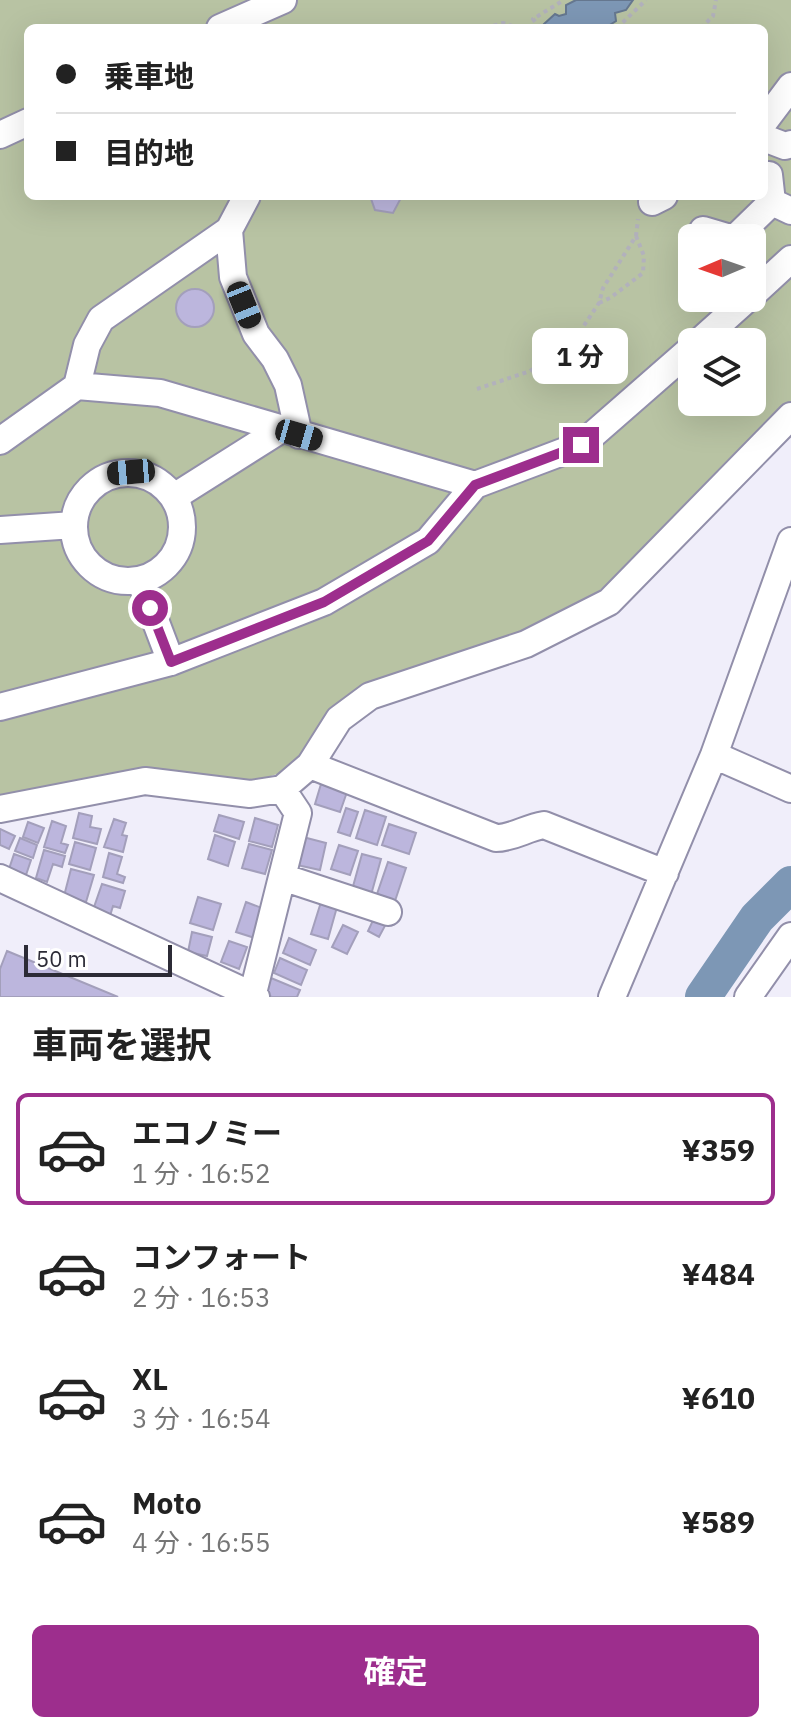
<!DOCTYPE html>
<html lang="ja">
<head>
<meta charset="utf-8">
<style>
	:root { --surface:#fff; --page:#f2f2f2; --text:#222; --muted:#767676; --line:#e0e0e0; --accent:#9d2e8d }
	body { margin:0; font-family:"IBM Plex Sans","Noto Sans JP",sans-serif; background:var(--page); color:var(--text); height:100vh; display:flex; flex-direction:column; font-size:30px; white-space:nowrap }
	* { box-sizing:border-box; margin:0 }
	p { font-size:26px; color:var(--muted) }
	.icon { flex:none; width:44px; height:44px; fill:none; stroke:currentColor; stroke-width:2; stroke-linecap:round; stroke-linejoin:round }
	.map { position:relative; height:997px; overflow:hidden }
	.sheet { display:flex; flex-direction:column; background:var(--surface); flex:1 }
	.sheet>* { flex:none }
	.banner { position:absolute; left:24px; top:24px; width:744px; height:176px; border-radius:12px; box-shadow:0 8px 32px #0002; display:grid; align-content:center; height:176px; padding:0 32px; background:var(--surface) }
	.needle { width:52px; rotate:268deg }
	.buttons { position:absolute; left:678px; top:224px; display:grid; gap:16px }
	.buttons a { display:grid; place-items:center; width:88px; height:88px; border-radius:12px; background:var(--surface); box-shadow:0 8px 32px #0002; font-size:40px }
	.scale { position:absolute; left:24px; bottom:20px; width:148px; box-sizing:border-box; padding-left:8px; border:4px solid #2c2b36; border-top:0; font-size:22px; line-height:28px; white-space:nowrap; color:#2c2b36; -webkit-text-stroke:6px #fff; paint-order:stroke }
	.end { position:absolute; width:36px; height:36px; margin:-18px; border:10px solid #9d2e8d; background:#fff; box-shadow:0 0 0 4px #fff }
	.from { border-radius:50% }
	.bubble { position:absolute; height:56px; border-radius:12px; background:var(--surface); box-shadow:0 8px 32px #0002; font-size:26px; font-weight:700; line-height:56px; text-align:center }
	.car { position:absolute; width:24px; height:48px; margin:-24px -12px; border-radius:10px; box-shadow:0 0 6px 2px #0007; background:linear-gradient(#222 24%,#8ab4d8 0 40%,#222 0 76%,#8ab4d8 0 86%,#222 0) }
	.banner b { display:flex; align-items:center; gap:28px; height:76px; font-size:30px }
	.banner b+b { border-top:2px solid var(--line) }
	.banner i { width:20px; height:20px; background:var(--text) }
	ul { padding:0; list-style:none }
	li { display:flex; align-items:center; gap:24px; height:112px; margin:0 16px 12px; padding:0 16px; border:4px solid transparent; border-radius:12px }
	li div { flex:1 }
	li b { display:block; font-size:30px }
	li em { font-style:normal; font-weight:700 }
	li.on { border-color:var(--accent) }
	li>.icon { width:72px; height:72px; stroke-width:1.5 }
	h2 { padding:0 32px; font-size:36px; line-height:96px }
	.button { display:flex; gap:16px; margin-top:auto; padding:16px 32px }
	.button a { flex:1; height:92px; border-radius:12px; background:var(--accent); color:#fff; font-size:32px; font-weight:700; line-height:92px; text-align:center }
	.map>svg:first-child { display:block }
</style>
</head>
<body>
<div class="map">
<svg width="791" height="997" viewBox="0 0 791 997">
	<rect width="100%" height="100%" fill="#f0eefa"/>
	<path fill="#b8c3a3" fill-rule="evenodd" d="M0 0H791V407L670 533 590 598 540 627 437 663 306 752 280 773 256 781 0 803ZM28 28H764V196H28ZM692 238H752V298H692ZM692 342H752V402H692Z"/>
	<path fill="#7d97b5" stroke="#65778f" stroke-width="2" d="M576 0H633L626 10 615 13 616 21 605 28H546L544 24 555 14 559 16 566 14V5Z"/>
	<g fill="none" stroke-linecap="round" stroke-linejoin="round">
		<path stroke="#7d97b5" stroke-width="36" d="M703 997 757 918 791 884"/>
	</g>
	<path fill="#bcb6dd" stroke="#a39fbb" stroke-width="2" d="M370 196H402L393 213 375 210Z
		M176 308a19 19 0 1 1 38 0a19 19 0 1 1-38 0Z
		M321 784 347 792 340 812 315 804Z
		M346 808 358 812 350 836 338 832Z
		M365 810 386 817 377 845 356 838Z
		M79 813 92 816 90 827 101 829 97 844 73 838Z
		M219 815 244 822 239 839 214 831Z
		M255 818 278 825 272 847 249 841Z
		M114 819 126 823 122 835 127 836 123 852 104 847Z
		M52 821 66 826 61 843 68 845 65 853 44 847Z
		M28 822 44 828 38 843 23 837Z
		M389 824 416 833 409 854 382 845Z
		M0 829 15 836 9 849 0 845Z
		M215 835 235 842 228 866 208 859Z
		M303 837 326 843 320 870 297 865Z
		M20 838 37 845 33 858 15 851Z
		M75 842 96 848 90 870 69 864Z
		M249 844 272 850 265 874 242 868Z
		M339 845 358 851 350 875 331 869Z
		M44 850 65 856 62 867 53 864 47 882 36 878Z
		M109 853 122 857 117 874 125 877 123 883 103 877Z
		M14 854 31 860 26 875 9 869Z
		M362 854 381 859 371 895 352 890Z
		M388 862 406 868 394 904 376 897Z
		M71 869 94 875 86 902 64 896Z
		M102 884 125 891 120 908 113 906 110 916 93 910Z
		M198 897 221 904 213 930 190 923Z
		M246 902 267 910 258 939 236 932Z
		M321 902 337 907 328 939 311 934Z
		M375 916 387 922 379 937 368 931Z
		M343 925 358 932 347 954 332 947Z
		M192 932 212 937 207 956 188 952Z
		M289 938 316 950 310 965 283 953Z
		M229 941 247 947 239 969 221 962Z
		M7 951 118 997H0V969Z
		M280 958 307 970 301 985 274 973Z
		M271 978 300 990 297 997H272L264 994Z"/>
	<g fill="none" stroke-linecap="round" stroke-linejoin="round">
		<g stroke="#928faa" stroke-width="30">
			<path id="minor" d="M220 28 283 0
				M764 122 791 86
				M0 135 28 122
				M764 138 785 146 791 144
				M769 175 772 202
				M247 196 229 230 233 277 256 334 275 359 288 385 299 435
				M652 202 664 196
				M703 230 730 238
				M735 238 772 202 791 211
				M752 295 791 259
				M699 342 748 298
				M77 386 87 345 101 319 229 230
				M0 441 77 386 160 393 475 485
				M74 527a54 54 0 1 1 108 0a54 54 0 1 1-108 0Z
				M174 497 280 430
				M0 530 74 525
				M140 580 171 662
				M0 707 171 662 324 602 428 541 475 485 581 445 692 348
				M714 755 791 789
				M310 765 496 838C513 838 526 828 544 825L665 873
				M0 809 145 781 250 794 282 789 310 765 339 719 370 696 526 644 609 602 791 416
				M282 877 388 912
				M0 878 256 997
				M252 997 298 813 282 789
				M612 997 714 755 791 541
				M748 997 791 936"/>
		</g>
		<path stroke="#b2b1bc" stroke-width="4" stroke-dasharray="4 4" stroke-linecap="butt" d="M486 28 503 23 519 28
			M540 28 533 19 564 0
			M617 28 646 0
			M701 28 713 16 716 0
			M599 303 610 298 643 273 644 256 636 236
			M477 389 530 371 571 345 599 303 603 288 636 236 638 219"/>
		<use href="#minor" stroke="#fff" stroke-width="26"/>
	</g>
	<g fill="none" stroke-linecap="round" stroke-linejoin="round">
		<path stroke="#9d2e8d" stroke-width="10" d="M150 608 171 662 324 602 428 541 475 485 581 445"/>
	</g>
</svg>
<div class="buttons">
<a><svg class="needle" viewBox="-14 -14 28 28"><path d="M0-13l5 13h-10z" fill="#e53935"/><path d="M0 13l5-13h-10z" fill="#767676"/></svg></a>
<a><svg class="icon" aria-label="layers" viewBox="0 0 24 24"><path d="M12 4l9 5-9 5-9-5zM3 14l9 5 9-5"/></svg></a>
</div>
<div class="scale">50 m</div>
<i class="end from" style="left:150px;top:608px"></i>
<i class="end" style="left:581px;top:445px"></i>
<div class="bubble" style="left:532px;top:328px;width:96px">1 分</div>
<i class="car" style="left:244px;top:305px;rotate:158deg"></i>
<i class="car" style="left:299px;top:435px;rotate:106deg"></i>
<i class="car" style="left:131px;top:472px;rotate:265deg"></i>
<div class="banner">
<b><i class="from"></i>乗車地</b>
<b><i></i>目的地</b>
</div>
</div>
<section class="sheet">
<h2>車両を選択</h2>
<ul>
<li class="on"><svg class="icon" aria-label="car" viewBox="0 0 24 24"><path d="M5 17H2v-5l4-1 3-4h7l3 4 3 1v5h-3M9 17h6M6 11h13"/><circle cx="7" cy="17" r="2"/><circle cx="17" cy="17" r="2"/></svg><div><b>エコノミー</b><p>1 分 · 16:52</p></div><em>¥359</em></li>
<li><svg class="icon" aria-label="car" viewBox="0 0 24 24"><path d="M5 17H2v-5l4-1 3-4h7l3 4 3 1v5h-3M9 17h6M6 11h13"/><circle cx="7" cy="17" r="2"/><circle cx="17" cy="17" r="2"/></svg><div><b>コンフォート</b><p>2 分 · 16:53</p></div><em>¥484</em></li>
<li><svg class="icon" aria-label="car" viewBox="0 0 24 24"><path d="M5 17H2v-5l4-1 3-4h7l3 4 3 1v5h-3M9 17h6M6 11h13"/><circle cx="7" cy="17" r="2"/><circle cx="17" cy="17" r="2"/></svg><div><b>XL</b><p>3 分 · 16:54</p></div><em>¥610</em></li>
<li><svg class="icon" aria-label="car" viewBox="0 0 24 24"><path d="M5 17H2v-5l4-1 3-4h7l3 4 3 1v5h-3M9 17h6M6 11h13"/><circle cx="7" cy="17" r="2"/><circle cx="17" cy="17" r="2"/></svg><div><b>Moto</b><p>4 分 · 16:55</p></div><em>¥589</em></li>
</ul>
<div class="button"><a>確定</a></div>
</section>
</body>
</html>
